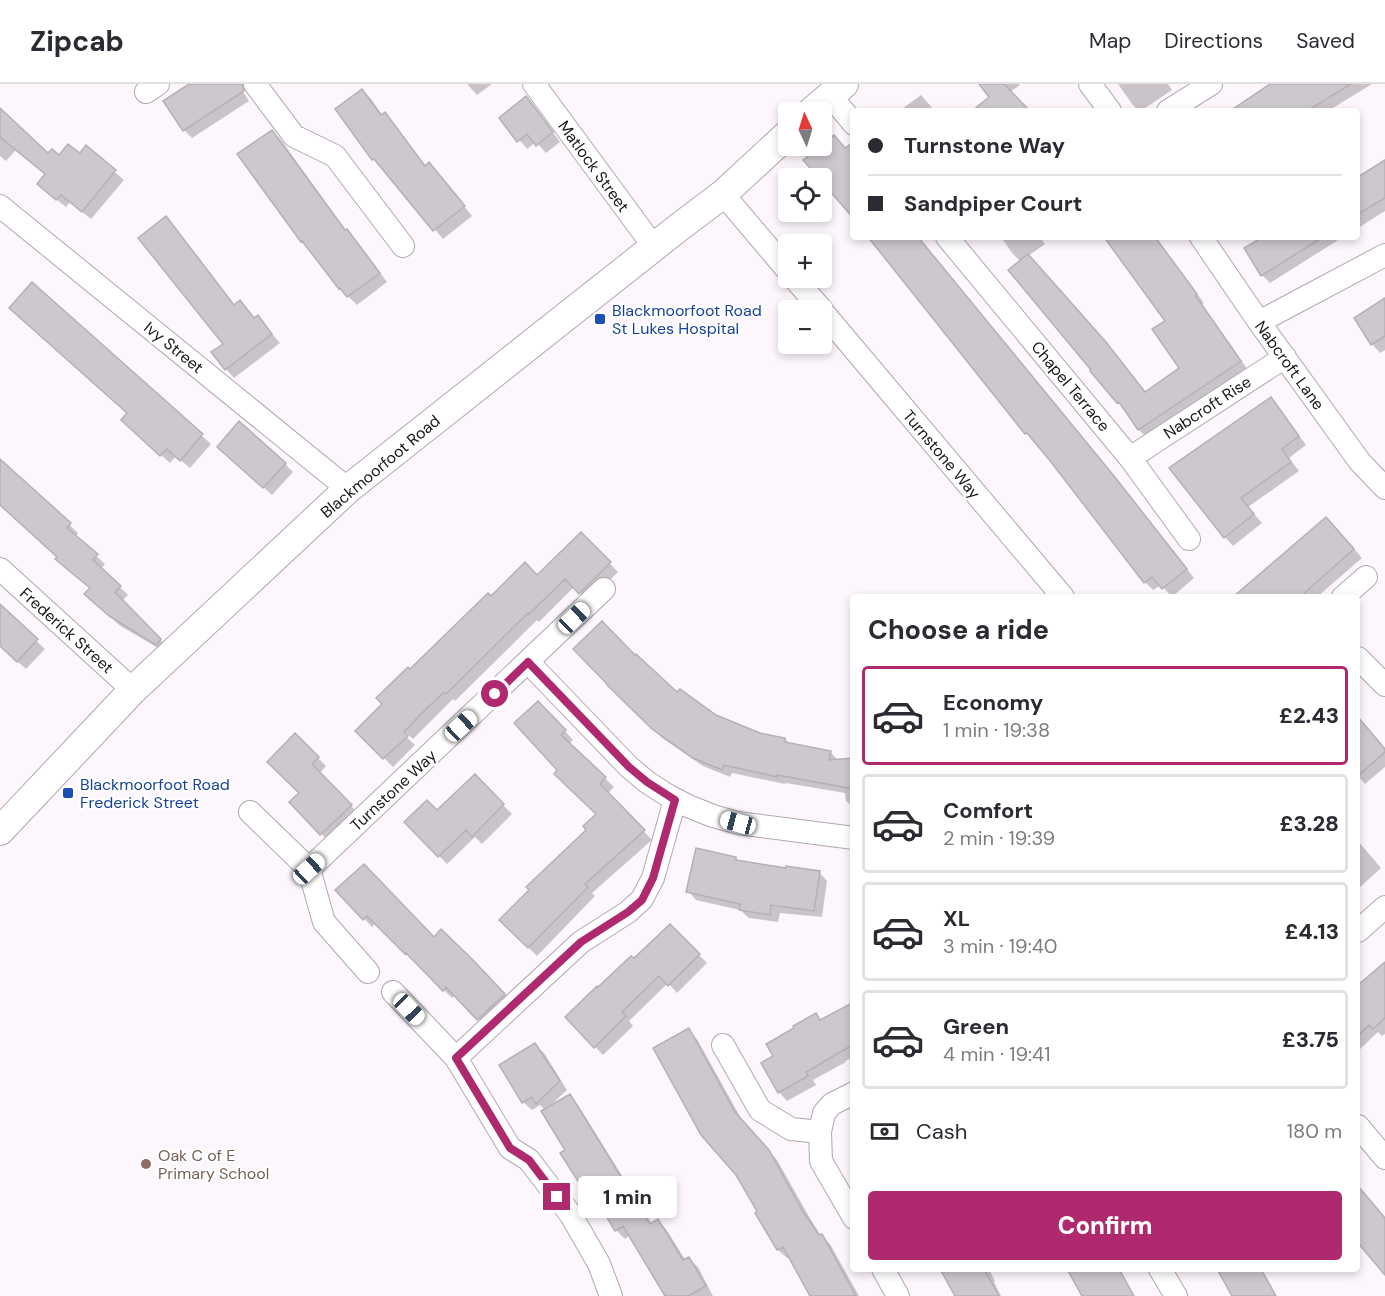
<!DOCTYPE html>
<html lang="en">
<head>
<meta charset="utf-8">
<style>
	:root { --surface:#fff; --page:#f7f7f7; --text:#2b2b33; --muted:#7c7c81; --line:#e1e1e2; --accent:#af296f }
	body { margin:0; font-family:"DM Sans",sans-serif; background:var(--page); color:var(--text); height:100vh; display:flex; flex-direction:column; font-size:22px; white-space:nowrap }
	* { box-sizing:border-box; margin:0 }
	p { font-size:20px; color:var(--muted) }
	.icon { flex:none; width:33px; height:33px; fill:none; stroke:currentColor; stroke-width:2; stroke-linecap:round; stroke-linejoin:round }
	.map { position:relative; flex:1; overflow:hidden }
	.drawer { position:absolute; left:850px; top:510px; width:510px; height:678px; display:flex; flex-direction:column; background:var(--surface); border-radius:6px; box-shadow:0 3px 9px #0003 }
	.drawer>* { flex:none }
	.guide { position:absolute; left:850px; top:24px; width:510px; height:132px; border-radius:6px; box-shadow:0 3px 9px #0003; display:grid; align-content:center; height:132px; padding:0 18px; background:var(--surface) }
	.needle { width:39px; rotate:356deg }
	.controls { position:absolute; left:778px; top:18px; display:grid; gap:12px }
	.controls a { display:grid; place-items:center; width:54px; height:54px; border-radius:6px; background:var(--surface); box-shadow:0 3px 9px #0003; font-size:30px }
	.end { position:absolute; width:27px; height:27px; margin:-14px; border:8px solid #af296f; background:#fff; box-shadow:0 0 0 3px #fff }
	.from { border-radius:50% }
	.bubble { position:absolute; height:42px; border-radius:6px; background:var(--surface); box-shadow:0 3px 9px #0003; font-size:20px; font-weight:800; line-height:42px; text-align:center }
	.car { position:absolute; width:18px; height:36px; margin:-18px -9px; border-radius:8px; box-shadow:0 0 4px 2px #0007; background:linear-gradient(#fff 24%,#345 0 40%,#fff 0 76%,#345 0 86%,#fff 0) }
	.guide b { display:flex; align-items:center; gap:21px; height:57px; font-size:22px }
	.guide b+b { border-top:2px solid var(--line) }
	.guide i { width:15px; height:15px; background:var(--text) }
	ul { padding:0; list-style:none }
	li { display:flex; align-items:center; gap:18px; height:99px; margin:0 12px 9px; padding:0 6px; border:3px solid var(--line); border-radius:6px }
	li div { flex:1 }
	li b { display:block; font-size:22px }
	li em { font-style:normal; font-weight:800 }
	li.active { border-color:var(--accent) }
	li>.icon { width:54px; height:54px; stroke-width:1.5 }
	h2 { padding:0 18px; font-size:27px; line-height:72px }
	.pay { display:flex; align-items:center; gap:15px; height:66px; padding:0 18px; font-size:22px }
	.pay p { margin-inline-start:auto }
	.cta { display:flex; gap:12px; margin-top:auto; padding:12px 18px }
	.cta a { flex:1; height:69px; border-radius:6px; background:var(--accent); color:#fff; font-size:24px; font-weight:800; line-height:69px; text-align:center }
	header { display:flex; align-items:center; gap:36px; box-sizing:border-box; height:84px; padding:0 30px; background:var(--surface); border-bottom:2px solid var(--line) }
	header strong { font-size:28px }
	nav { display:flex; gap:33px; margin-inline-start:auto; font-size:21px }
	.map>svg:first-child { display:block }
</style>
</head>
<body>
<header>
<strong>Zipcab</strong>
<nav><a>Map</a><a>Directions</a><a>Saved</a></nav>
</header>
<div class="map">
<svg width="1385" height="1212" viewBox="0 0 1385 1212">
	<rect width="100%" height="100%" fill="#fdf6fd"/>
	<path fill="#0003" d="M191 0H238L249 17 192 54 184 46Z
		M467 0H492L477 11Z
		M981 0H1019L1020 1 1010 8 1028 27H974L991 13Z
		M1118 0H1168L1172 6 1141 27H1139L1132 20Z
		M1273 0H1372L1328 27H1231Z
		M362 7 371 15 383 32 385 30 393 39 426 83 437 89 472 132 443 155 382 83 381 84 373 75Z
		M921 11 935 27H899Z
		M526 14 535 23 560 58 546 69 536 58 527 65 501 34Z
		M0 27 49 71 59 73 80 71 86 64 124 96 91 135 70 118 66 123 47 108 46 91 16 66 6 77 0 72Z
		M272 48 281 56 347 148 355 155 387 198 357 221 340 204Z
		M1385 77V127L1358 144V94Z
		M166 134 174 142 235 222 248 227 255 235 258 233 280 259 234 294 226 285 225 260Z
		M870 153H918L1122 402 1194 494 1172 513 1161 501 1153 506 1145 498 1052 377 1026 349Z
		M1001 153H1040L1045 160 1028 172 1114 268 1146 309 1182 285 1167 237 1106 153H1155L1204 219 1202 220 1248 286 1147 354 1139 346 1126 326 1118 318 1021 178 1012 169Z
		M1265 153H1343L1270 199 1262 191Z
		M32 200 211 360 190 384 176 372 170 379 131 344 129 329Z
		M1385 216V266L1380 269 1372 260Z
		M1279 324 1306 361 1289 374 1299 387 1248 423 1262 439 1233 462 1225 453 1171 384Z
		M227 371 285 380 293 388 272 411Z
		M0 375 8 383 78 449 75 453 105 480 101 485 128 511 122 517 168 564 165 568 119 541 95 519 91 505 65 483 57 475 58 473 0 420Z
		M1335 443 1362 474 1317 513H1235Z
		M581 450 618 488 588 517 574 503 539 538 537 536 455 617 453 615 413 655 403 646 401 648 415 661 393 683 357 647 384 620 410 587 491 514 537 493Z
		M0 523 45 565 26 585 0 562Z
		M635 573 678 611 716 632 760 650 785 655 790 660 830 668 839 677 854 675V724L846 717 845 709 786 699 785 700 732 689 730 693 703 682 662 654 609 601Z
		M547 627 573 656 569 660 614 703 608 709 652 756 592 809 595 812 537 872 501 836 588 746 598 730 559 686Z
		M1358 633 1385 665V683L1365 700 1358 692Z
		M295 651 326 682 319 690 359 730 329 758 291 718 301 709Z
		M475 693 512 730 482 760 475 753 447 780 406 738 437 728Z
		M1358 757 1381 784 1358 805Z
		M736 774 740 779 819 788 827 797 822 833 780 829 778 838 749 834 740 826 696 816 688 807Z
		M337 806 434 855 481 885 513 919 486 943 455 911 452 914 376 839 372 843Z
		M670 842 707 879 677 909 668 899 629 937 633 942 603 971 567 933 633 876Z
		M1385 879V950L1382 952 1378 948 1358 967V903Z
		M854 920V973L845 977 846 978 813 996 816 1001 787 1017 779 1008 816 931 822 937Z
		M688 946 697 955 743 1038 777 1076 811 1136 821 1152 830 1160 859 1212H810L789 1173 787 1174 778 1166 757 1129 759 1128Z
		M535 961 544 969 567 1006 551 1021 570 1012 578 1021 652 1140 658 1137 666 1145 686 1177 689 1175 698 1183 713 1212H666L630 1151 625 1155 616 1146 593 1108 590 1110 582 1101 567 1067 545 1026 540 1021 532 1026 523 1018Z
		M1358 1103 1385 1136V1188L1358 1156Z
		M941 1185H989L995 1197 994 1198 1001 1212H957Z"/>
	<path fill="#cdc7ce" stroke="#b6afb6" stroke-width="1.5" d="M189 0H242L244 7 183 47 163 17Z
		M979 0H1004L1030 27H972L989 13Z
		M1270 0H1351L1307 27H1230Z
		M362 5 381 31 385 28 425 82 429 78 465 122 433 147 374 75 372 76 335 25Z
		M526 12 553 48 536 62 527 50 517 58 499 34Z
		M0 24 48 69 52 65 59 71 68 60 80 69 86 61 116 86 82 128 61 111 56 116 37 100 45 90 0 53Z
		M272 46 345 146 347 145 380 189 347 213 340 204 339 205 302 157 301 158 237 70Z
		M834 51 845 64 854 58V135L822 98V94H819L803 76Z
		M1385 76V114L1358 130V93Z
		M166 132 234 221 240 216 254 234 258 231 272 250 225 286 211 268 223 260 138 154Z
		M868 153H918L1114 392 1187 485 1162 505 1152 493 1144 499 1051 378 1027 349 1025 350Z
		M1104 153H1155L1197 210 1195 211 1241 277 1138 346 1119 318 1117 319 1090 287 1091 286 1008 186 1028 170 1106 258 1145 308 1179 284 1152 245 1165 237Z
		M1263 153H1323L1261 192 1244 164Z
		M32 198 203 350 180 377 167 365 160 372 121 336 127 329 9 224Z
		M1385 214V252L1371 261 1354 234Z
		M1271 313 1299 352 1282 365 1291 378 1241 414 1254 430 1224 454 1169 384Z
		M239 337 286 379 263 404 217 363Z
		M0 375 71 439 67 444 98 470 93 476 121 502 115 508 161 555 156 561 109 532 84 510 90 504 55 475 57 473 0 421Z
		M1326 433 1354 465 1300 513H1233Z
		M581 448 611 478 579 510 565 495 529 530 528 529 446 610 444 608 422 629 404 648 408 652 383 675 355 647 382 620 376 614 408 583 410 585 488 509 491 512 525 478 537 491Z
		M0 520 38 555 17 578 0 562Z
		M602 537 635 571 636 570 677 608 680 605 716 631 760 649 785 654V658L831 667 829 676 854 674V705L777 691V693L724 681 722 686 693 674 652 645 607 601V600L573 565Z
		M538 617 566 646 561 651 606 693 600 700 645 746 585 800 588 803 528 864 499 836 529 806 526 803 586 746 583 742 596 730 554 690 557 686 514 639Z
		M1358 633 1385 665V668L1358 692Z
		M295 649 319 673 312 680 352 721 320 751 289 718 299 709 267 678Z
		M475 690 504 720 472 753 466 746 438 773 404 738 427 716 437 726Z
		M696 764 736 773V776L786 784V782L820 787 814 827 771 821 770 831 739 826 740 820 686 808Z
		M364 780 434 853 441 845 472 875 505 910 477 936 446 903 443 907 406 869 405 870 367 832 363 836 335 806Z
		M670 840 700 870 668 902 659 892 622 928 626 932 594 964 565 933 597 902 598 903 631 872 634 874Z
		M1385 878V934L1373 945 1369 941 1358 952V901Z
		M854 918V960L806 988 808 992 778 1009 761 979 773 972 766 960 794 944 793 942 816 929 820 936Z
		M689 944 735 1028 769 1066 802 1126 819 1151 822 1150 856 1212H810L783 1163 777 1166 755 1129 757 1127 736 1091 701 1051 653 964Z
		M535 959 560 997 536 1020 532 1013 522 1019 499 981Z
		M570 1010 650 1140 658 1135 683 1176 689 1173 706 1202 688 1212H665L623 1142 615 1147 586 1099 581 1102 560 1069 565 1066 541 1027Z
		M1358 1102 1385 1134V1191L1358 1159Z
		M940 1185H984L999 1212H955Z
		M1067 1185H1119L1134 1212H1082Z
		M1217 1185H1261L1276 1212H1232Z"/>
	<g fill="none" stroke-linecap="round" stroke-linejoin="round">
		<g stroke="#afa9af" stroke-width="24">
			<path id="minor" d="M255 0 294 52 335 72 403 162
				M534 0 654 163
				M1090 0 1110 27
				M146 8 158 0
				M830 11 854 40
				M1168 27 1211 0
				M723 110 789 188
				M0 122 348 405
				M947 153 1130 374 1189 455
				M1201 153 1259 238 1360 378 1385 404
				M794 194 822 226
				M822 227 1063 513
				M1259 238 1385 171
				M1130 374 1285 273
				M0 485 133 606
				M1343 513 1366 493
				M1358 574 1385 601
				M528 578 629 683 647 698 667 711 688 722 713 732 738 739 854 754
				M250 728 309 785 324 838 368 888
				M309 785 604 505
				M1358 847 1385 823
				M393 908 456 974 510 1064 529 1076 571 1131 599 1180 611 1212
				M723 961 760 1026 791 1045 820 1048
				M456 974 581 858 628 828 642 815 653 794 675 716
				M854 1009 832 1020 824 1029 820 1048 821 1077 854 1134
				M1358 1042 1385 1074
				M883 1185 898 1212
				M1160 1185 1176 1212"/>
		</g>
		<g stroke="#afa9af" stroke-width="30">
			<path id="tertiary" d="M811 28 844 0
				M0 747 133 606 348 405 678 144 723 110 789 49"/>
		</g>
		<use href="#minor" stroke="#fff" stroke-width="22"/>
		<use href="#tertiary" stroke="#fff" stroke-width="28"/>
	</g>
	<g fill="none" stroke-linecap="round" stroke-linejoin="round">
		<path stroke="#af296f" stroke-width="8" d="M495 610 528 578 629 683 647 698 675 716 653 794 642 816 628 828 581 858 456 974 510 1064 529 1076 557 1113"/>
	</g>
	<g fill="#1a4fb4" stroke="#fff" stroke-width="2">
		<rect x="594" y="229" width="12" height="12" rx="3"/>
		<rect x="62" y="703" width="12" height="12" rx="3"/>
	</g>
	<circle fill="#8d6e63" stroke="#fff" stroke-width="2" cx="146" cy="1080" r="6"/>
	<g text-anchor="middle" stroke-width="4.5" stroke-linejoin="round" paint-order="stroke">
		<g font-size="16" fill="#181618" stroke="#fff">
			<text transform="translate(594 82) rotate(54)" y="6">Matlock Street</text>
			<text transform="translate(174 263) rotate(39)" y="6">Ivy Street</text>
			<text transform="translate(1290 281) rotate(54)" y="6">Nabcroft Lane</text>
			<text transform="translate(1071 302) rotate(50)" y="6">Chapel Terrace</text>
			<text transform="translate(1207 323) rotate(-33)" y="6">Nabcroft Rise</text>
			<text transform="translate(942 370) rotate(50)" y="6">Turnstone Way</text>
			<text transform="translate(380 382) rotate(-40)" y="6">Blackmoorfoot Road</text>
			<text transform="translate(67 546) rotate(42)" y="6">Frederick Street</text>
			<text transform="translate(393 706) rotate(-43)" y="6">Turnstone Way</text>
		</g>
		<g font-size="16" fill="#164399" stroke="#fff" text-anchor="start">
			<text x="612" y="232">Blackmoorfoot Road<tspan x="612" dy="18">St Lukes Hospital</tspan></text>
			<text x="80" y="706">Blackmoorfoot Road<tspan x="80" dy="18">Frederick Street</tspan></text>
		</g>
		<g font-size="16" fill="#785e54" stroke="#fff" text-anchor="start">
			<text x="158" y="1077">Oak C of E<tspan x="158" dy="18">Primary School</tspan></text>
		</g>
	</g>
</svg>
<div class="controls">
<a><svg class="needle" viewBox="-14 -14 28 28"><path d="M0-13l5 13h-10z" fill="#e53935"/><path d="M0 13l5-13h-10z" fill="#7c7c81"/></svg></a>
<a><svg class="icon" aria-label="locate" viewBox="0 0 24 24"><circle cx="12" cy="12" r="6"/><path d="M12 2v4M12 18v4M2 12h4M18 12h4"/></svg></a>
<a>+</a>
<a>−</a>
</div>
<i class="end from" style="left:495px;top:610px"></i>
<i class="end" style="left:557px;top:1113px"></i>
<div class="bubble" style="left:578px;top:1092px;width:99px">1 min</div>
<i class="car" style="left:574px;top:534px;rotate:46deg"></i>
<i class="car" style="left:461px;top:642px;rotate:47deg"></i>
<i class="car" style="left:738px;top:739px;rotate:285deg"></i>
<i class="car" style="left:309px;top:785px;rotate:47deg"></i>
<i class="car" style="left:409px;top:925px;rotate:136deg"></i>
<div class="guide">
<b><i class="from"></i>Turnstone Way</b>
<b><i></i>Sandpiper Court</b>
</div>
<section class="drawer">
<h2>Choose a ride</h2>
<ul>
<li class="active"><svg class="icon" aria-label="car" viewBox="0 0 24 24"><path d="M5 17H2v-5l4-1 3-4h7l3 4 3 1v5h-3M9 17h6M6 11h13"/><circle cx="7" cy="17" r="2"/><circle cx="17" cy="17" r="2"/></svg><div><b>Economy</b><p>1 min · 19:38</p></div><em>£2.43</em></li>
<li><svg class="icon" aria-label="car" viewBox="0 0 24 24"><path d="M5 17H2v-5l4-1 3-4h7l3 4 3 1v5h-3M9 17h6M6 11h13"/><circle cx="7" cy="17" r="2"/><circle cx="17" cy="17" r="2"/></svg><div><b>Comfort</b><p>2 min · 19:39</p></div><em>£3.28</em></li>
<li><svg class="icon" aria-label="car" viewBox="0 0 24 24"><path d="M5 17H2v-5l4-1 3-4h7l3 4 3 1v5h-3M9 17h6M6 11h13"/><circle cx="7" cy="17" r="2"/><circle cx="17" cy="17" r="2"/></svg><div><b>XL</b><p>3 min · 19:40</p></div><em>£4.13</em></li>
<li><svg class="icon" aria-label="car" viewBox="0 0 24 24"><path d="M5 17H2v-5l4-1 3-4h7l3 4 3 1v5h-3M9 17h6M6 11h13"/><circle cx="7" cy="17" r="2"/><circle cx="17" cy="17" r="2"/></svg><div><b>Green</b><p>4 min · 19:41</p></div><em>£3.75</em></li>
</ul>
<div class="pay"><svg class="icon" aria-label="cash" viewBox="0 0 24 24"><path d="M3 7h18v10H3z"/><circle cx="12" cy="12" r="2"/></svg>Cash<p>180 m</p></div>
<div class="cta"><a>Confirm</a></div>
</section>
</div>
</body>
</html>
